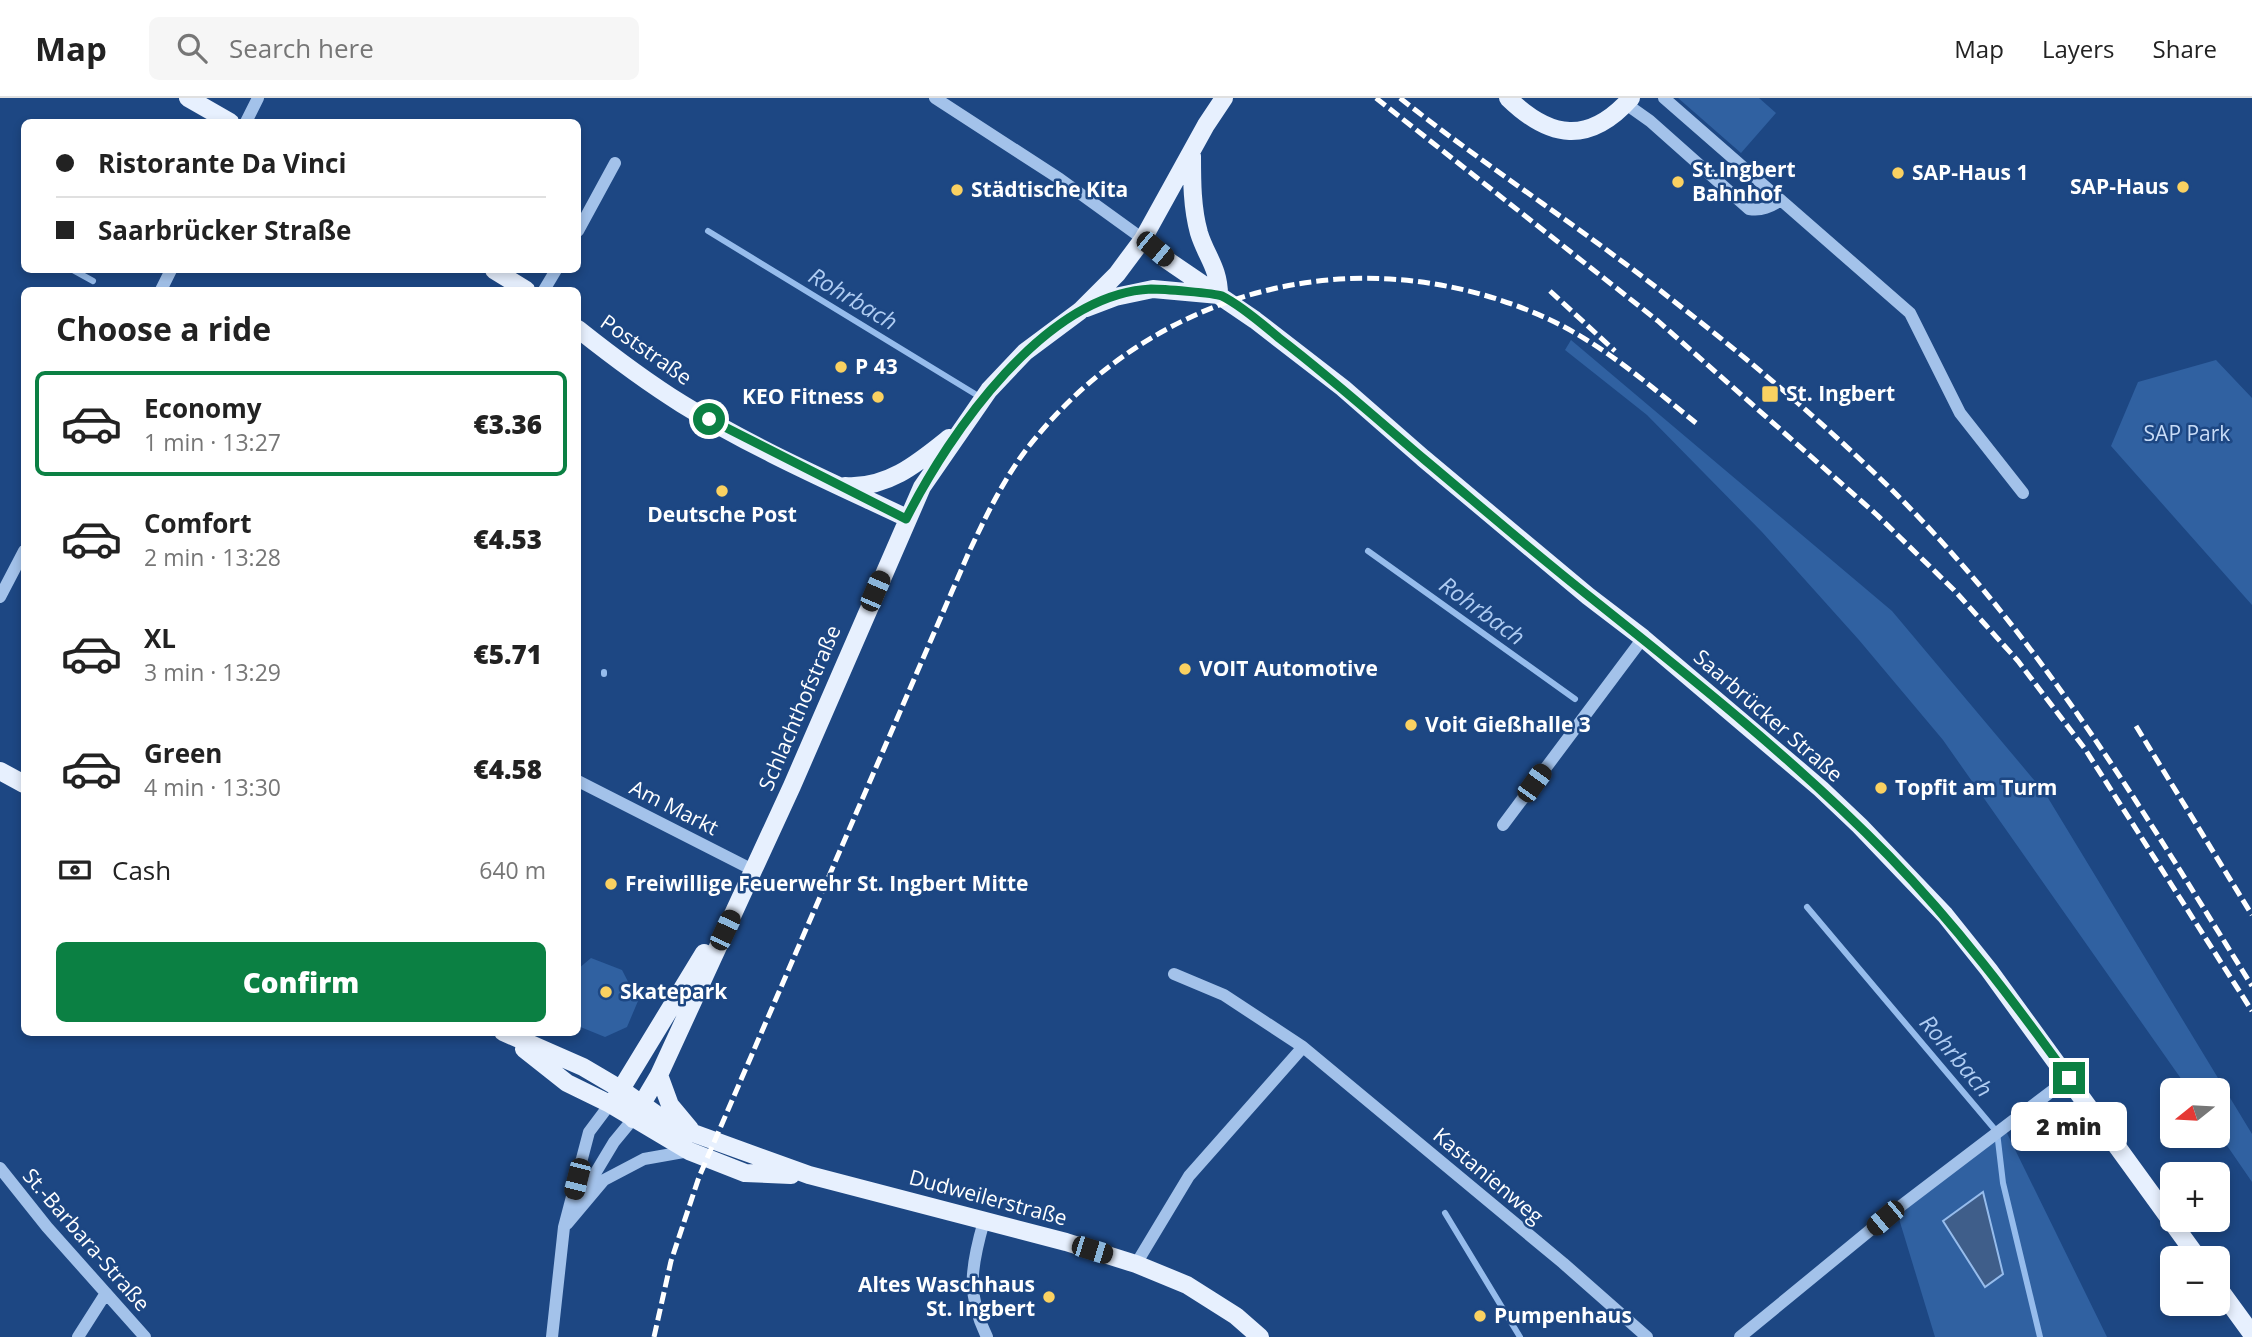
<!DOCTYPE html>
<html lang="en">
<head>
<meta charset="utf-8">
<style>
	:root { --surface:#fff; --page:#f6f6f6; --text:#222; --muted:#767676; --line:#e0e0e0; --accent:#0b8043 }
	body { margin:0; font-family:"Open Sans",sans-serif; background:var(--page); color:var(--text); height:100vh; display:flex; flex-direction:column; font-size:26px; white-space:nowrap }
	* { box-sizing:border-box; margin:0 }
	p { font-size:23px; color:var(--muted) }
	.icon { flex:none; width:38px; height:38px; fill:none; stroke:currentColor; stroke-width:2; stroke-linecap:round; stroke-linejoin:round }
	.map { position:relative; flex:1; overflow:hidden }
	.sheet { position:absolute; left:21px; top:189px; width:560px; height:749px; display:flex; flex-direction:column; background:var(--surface); border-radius:10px; box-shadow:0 4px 10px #0003 }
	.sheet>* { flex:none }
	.banner { position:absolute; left:21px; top:21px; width:560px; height:154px; border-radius:10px; box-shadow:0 4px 10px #0003; display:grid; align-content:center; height:154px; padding:0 35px; background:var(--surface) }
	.needle { width:46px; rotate:252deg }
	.buttons { position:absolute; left:2160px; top:980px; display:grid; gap:14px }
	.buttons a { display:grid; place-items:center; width:70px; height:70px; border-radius:10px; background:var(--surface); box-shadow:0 4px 10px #0003; font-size:35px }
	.end { position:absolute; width:32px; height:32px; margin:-16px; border:9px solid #0b8043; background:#fff; box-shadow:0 0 0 4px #fff }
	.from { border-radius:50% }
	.bubble { position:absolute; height:49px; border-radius:10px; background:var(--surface); box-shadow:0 4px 10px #0003; font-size:23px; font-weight:800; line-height:49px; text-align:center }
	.car { position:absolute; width:21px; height:42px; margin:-21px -10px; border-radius:9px; box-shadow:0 0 5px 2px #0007; background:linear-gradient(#222 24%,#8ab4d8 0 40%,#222 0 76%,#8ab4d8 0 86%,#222 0) }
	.banner b { display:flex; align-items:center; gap:24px; height:66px; font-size:26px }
	.banner b+b { border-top:2px solid var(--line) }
	.banner i { width:18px; height:18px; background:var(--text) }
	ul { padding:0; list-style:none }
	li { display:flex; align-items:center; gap:21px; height:105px; margin:0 14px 10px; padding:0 21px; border:4px solid transparent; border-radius:10px }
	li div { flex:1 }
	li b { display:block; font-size:26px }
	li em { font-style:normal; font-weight:800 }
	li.selected { border-color:var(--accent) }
	li>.icon { width:63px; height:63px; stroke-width:1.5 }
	h2 { padding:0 35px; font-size:32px; line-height:84px }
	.pay { display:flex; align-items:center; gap:18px; height:77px; padding:0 35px; font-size:26px }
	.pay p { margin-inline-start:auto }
	.action { display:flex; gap:14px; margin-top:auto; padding:14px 35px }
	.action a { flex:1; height:80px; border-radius:10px; background:var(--accent); color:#fff; font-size:28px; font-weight:800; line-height:80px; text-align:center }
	header { display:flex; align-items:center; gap:42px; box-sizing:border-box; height:98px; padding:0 35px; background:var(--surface); border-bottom:2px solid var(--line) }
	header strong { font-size:33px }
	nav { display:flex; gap:38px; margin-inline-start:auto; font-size:24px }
	.search { width:490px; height:63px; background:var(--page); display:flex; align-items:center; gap:18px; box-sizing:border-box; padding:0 24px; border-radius:10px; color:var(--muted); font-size:26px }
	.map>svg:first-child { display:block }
</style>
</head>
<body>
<header>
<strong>Map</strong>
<div class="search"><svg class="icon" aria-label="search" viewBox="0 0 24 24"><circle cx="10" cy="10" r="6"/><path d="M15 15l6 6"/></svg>Search here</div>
<nav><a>Map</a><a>Layers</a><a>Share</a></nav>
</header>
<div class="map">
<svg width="2252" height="1239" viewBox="0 0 2252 1239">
	<rect width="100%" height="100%" fill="#1d4783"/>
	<path fill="#3061a1" d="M1678 0H1759L1776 15 1741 55Z
		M1571 242 1892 513 2045 695 2252 1036V1084L2217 1033V992H2189L1943 642 1859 542 1762 434 1647 317 1565 252Z
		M2216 262 2252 300V507L2111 348 2138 284Z
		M591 860 622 872 638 903 627 929 605 939 578 928V871Z
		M2004 1029 2107 1239H1935L1896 1111Z"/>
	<path fill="#3f5e8a" stroke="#96bcec" stroke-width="2" d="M1983 1094 2003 1176 1985 1189 1943 1123Z"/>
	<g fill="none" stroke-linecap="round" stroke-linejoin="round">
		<path stroke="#96bcec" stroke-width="6" d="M708 133 980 299
			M73 172 93 183
			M1368 453 1575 601
			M604 574V576
			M1807 809 1997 1034 2003 1085 2040 1239
			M1445 1115 1520 1239"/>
		<path stroke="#a3c2ea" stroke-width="12" d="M935 0 1060 81 1143 141
			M1664 0 1910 215 1960 315 2023 395
			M1626 6 1650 23 1749 111C1762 113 1770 109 1781 102
			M246 24 258 0
			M578 133 615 65
			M161 192 171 172
			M544 192 556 172
			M0 499 24 453
			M578 683 753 772
			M1503 727 1643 540
			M1174 876 1224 897 1303 949 1563 1165 1647 1239
			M0 1070 47 1129 145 1239
			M578 1104 614 1044 633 1021
			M984 1123C971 1168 966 1196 987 1239
			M567 1126 604 1082 644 1061 689 1053
			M1136 1166 1189 1078 1303 949
			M78 1239 106 1195
			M552 1239 564 1129 589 1034 610 1006
			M1740 1239 1885 1120 2069 980"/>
		<path stroke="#e7f0fe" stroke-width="18" d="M188 0 230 24
			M1508 0C1550 41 1589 47 1631 0
			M1192 58C1192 83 1192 110 1199 135 1206 158 1219 170 1219 197
			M1143 141 1167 162 1255 222 1343 290 1423 360 1588 498 1643 540 1821 691 1860 728 1945 817 1989 872 2198 1160
			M494 172 526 192
			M1086 210 1115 199 1153 191 1219 197
			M578 231C612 258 645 283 682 306 753 350 831 384 907 420
			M845 388C887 391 918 365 949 340
			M0 673 24 686
			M503 934 583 969 622 992 663 1021 693 1035 809 1077 1066 1144 1136 1166 1187 1187 1236 1218 1260 1239
			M524 951 567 985 610 1006 689 1053 745 1075 791 1077
			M659 977 670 1007 690 1031
			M615 1001 704 855
			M633 1021 659 977 792 688 922 389 989 292 1025 254 1080 213 1117 176 1143 141 1206 27 1224 0
			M2217 1188 2252 1236"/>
		<path stroke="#fff" stroke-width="5" stroke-dasharray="12 5" stroke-linecap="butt" d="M1376 0 1658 223 1877 417 1954 492 2018 563 2085 651 2252 913
			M1400 0C1488 70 1583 131 1671 201 1751 263 1830 330 1902 402 2044 545 2146 718 2252 888
			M1550 193 1615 253
			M2136 628 2252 817
			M654 1239 671 1163 699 1079 969 454C986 418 1004 380 1029 348 1154 190 1358 136 1544 219 1600 244 1648 286 1696 325"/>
	</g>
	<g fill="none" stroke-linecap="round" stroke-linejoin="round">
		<path stroke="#0b8043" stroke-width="9" d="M709 321 906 421C950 334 1045 196 1151 191 1162 191 1214 195 1222 198 1242 208 1262 226 1279 240 1330 279 1377 321 1425 362 1480 408 1534 455 1590 499 1693 581 1797 664 1889 758 1956 827 2013 902 2069 980"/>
	</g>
	<g fill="#fad161" stroke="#1d4783" stroke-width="2.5">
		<circle cx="1898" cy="75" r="7"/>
		<circle cx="1678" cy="84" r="7"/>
		<circle cx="2183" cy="89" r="7"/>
		<circle cx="957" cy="92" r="7"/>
		<circle cx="841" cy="269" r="7"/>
		<rect x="1761" y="287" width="18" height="18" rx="3.5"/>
		<circle cx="878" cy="299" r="7"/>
		<circle cx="722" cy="393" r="7"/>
		<circle cx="1185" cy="571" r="7"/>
		<circle cx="1411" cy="627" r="7"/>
		<circle cx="1881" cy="690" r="7"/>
		<circle cx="611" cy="786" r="7"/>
		<circle cx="606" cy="894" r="7"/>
		<circle cx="1049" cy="1199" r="7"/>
		<circle cx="1480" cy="1218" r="7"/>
	</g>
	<g text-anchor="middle" stroke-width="5" stroke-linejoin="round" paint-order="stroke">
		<g font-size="21" font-weight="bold" fill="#fff" stroke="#1d4783" text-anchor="start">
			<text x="1692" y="79">St.Ingbert<tspan x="1692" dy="24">Bahnhof</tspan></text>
			<text x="1912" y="82">SAP-Haus 1</text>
			<text x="2169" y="96" text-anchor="end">SAP-Haus</text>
			<text x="971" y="99">Städtische Kita</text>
			<text x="855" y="276">P 43</text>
			<text x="1786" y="303">St. Ingbert</text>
			<text x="864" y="306" text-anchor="end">KEO Fitness</text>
			<text x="722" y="424" text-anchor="middle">Deutsche Post</text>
			<text x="1199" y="578">VOIT Automotive</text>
			<text x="1425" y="634">Voit Gießhalle 3</text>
			<text x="1895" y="697">Topfit am Turm</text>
			<text x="625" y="793">Freiwillige Feuerwehr St. Ingbert Mitte</text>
			<text x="620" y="901">Skatepark</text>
			<text x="1035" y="1194" text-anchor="end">Altes Waschhaus<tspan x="1035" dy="24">St. Ingbert</tspan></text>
			<text x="1494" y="1225">Pumpenhaus</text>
		</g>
		<g font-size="21" fill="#fff" stroke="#1d4783">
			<text transform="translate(646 252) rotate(35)" y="7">Poststraße</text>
			<text transform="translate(800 610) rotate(-67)" y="7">Schlachthofstraße</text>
			<text transform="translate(1768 618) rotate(41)" y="7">Saarbrücker Straße</text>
			<text transform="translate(674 710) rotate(27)" y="7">Am Markt</text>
			<text transform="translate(1488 1078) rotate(40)" y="7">Kastanienweg</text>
			<text transform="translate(988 1100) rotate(15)" y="7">Dudweilerstraße</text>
			<text transform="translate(86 1142) rotate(49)" y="7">St.-Barbara-Straße</text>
		</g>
		<g font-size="21" fill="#c8dcf7" stroke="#1d4783">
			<text x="2187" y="343">SAP Park</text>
		</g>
		<g font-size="23" font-style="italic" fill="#afccf2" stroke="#1d4783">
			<text transform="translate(853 201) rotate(31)" y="8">Rohrbach</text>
			<text transform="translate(1482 513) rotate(36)" y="8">Rohrbach</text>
			<text transform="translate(1956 958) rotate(50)" y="8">Rohrbach</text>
		</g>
	</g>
</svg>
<div class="buttons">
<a><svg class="needle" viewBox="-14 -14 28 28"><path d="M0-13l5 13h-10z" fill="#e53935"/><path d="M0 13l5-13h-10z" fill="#767676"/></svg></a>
<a>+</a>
<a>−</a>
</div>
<i class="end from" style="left:709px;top:321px"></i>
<i class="end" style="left:2069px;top:980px"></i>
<div class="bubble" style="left:2011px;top:1004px;width:116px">2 min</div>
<i class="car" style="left:1155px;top:151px;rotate:130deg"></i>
<i class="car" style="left:875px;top:493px;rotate:23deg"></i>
<i class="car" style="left:1534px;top:685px;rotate:36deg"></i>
<i class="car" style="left:725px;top:832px;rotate:25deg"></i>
<i class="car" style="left:577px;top:1081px;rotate:194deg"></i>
<i class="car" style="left:1885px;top:1120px;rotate:230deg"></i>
<i class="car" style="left:1092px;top:1152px;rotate:107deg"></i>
<div class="banner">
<b><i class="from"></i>Ristorante Da Vinci</b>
<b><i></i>Saarbrücker Straße</b>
</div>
<section class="sheet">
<h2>Choose a ride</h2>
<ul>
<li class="selected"><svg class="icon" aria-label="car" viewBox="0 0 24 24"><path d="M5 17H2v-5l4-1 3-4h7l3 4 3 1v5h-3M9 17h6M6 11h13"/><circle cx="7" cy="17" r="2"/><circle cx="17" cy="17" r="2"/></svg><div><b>Economy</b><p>1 min · 13:27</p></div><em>€3.36</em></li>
<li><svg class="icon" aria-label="car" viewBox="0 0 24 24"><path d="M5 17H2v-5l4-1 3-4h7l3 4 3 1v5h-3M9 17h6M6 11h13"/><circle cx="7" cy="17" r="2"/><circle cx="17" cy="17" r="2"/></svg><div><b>Comfort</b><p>2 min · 13:28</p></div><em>€4.53</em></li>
<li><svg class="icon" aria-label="car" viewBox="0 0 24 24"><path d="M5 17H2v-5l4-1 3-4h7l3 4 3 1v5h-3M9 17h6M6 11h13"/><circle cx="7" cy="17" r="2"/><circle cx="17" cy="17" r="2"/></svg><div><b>XL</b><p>3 min · 13:29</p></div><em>€5.71</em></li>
<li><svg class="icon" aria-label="car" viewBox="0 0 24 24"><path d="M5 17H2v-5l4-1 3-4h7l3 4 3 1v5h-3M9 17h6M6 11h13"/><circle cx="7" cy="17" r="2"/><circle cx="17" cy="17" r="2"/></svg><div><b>Green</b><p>4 min · 13:30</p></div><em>€4.58</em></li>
</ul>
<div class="pay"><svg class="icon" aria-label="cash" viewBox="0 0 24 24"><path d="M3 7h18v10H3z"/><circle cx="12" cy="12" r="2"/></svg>Cash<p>640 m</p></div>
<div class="action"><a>Confirm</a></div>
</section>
</div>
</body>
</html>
